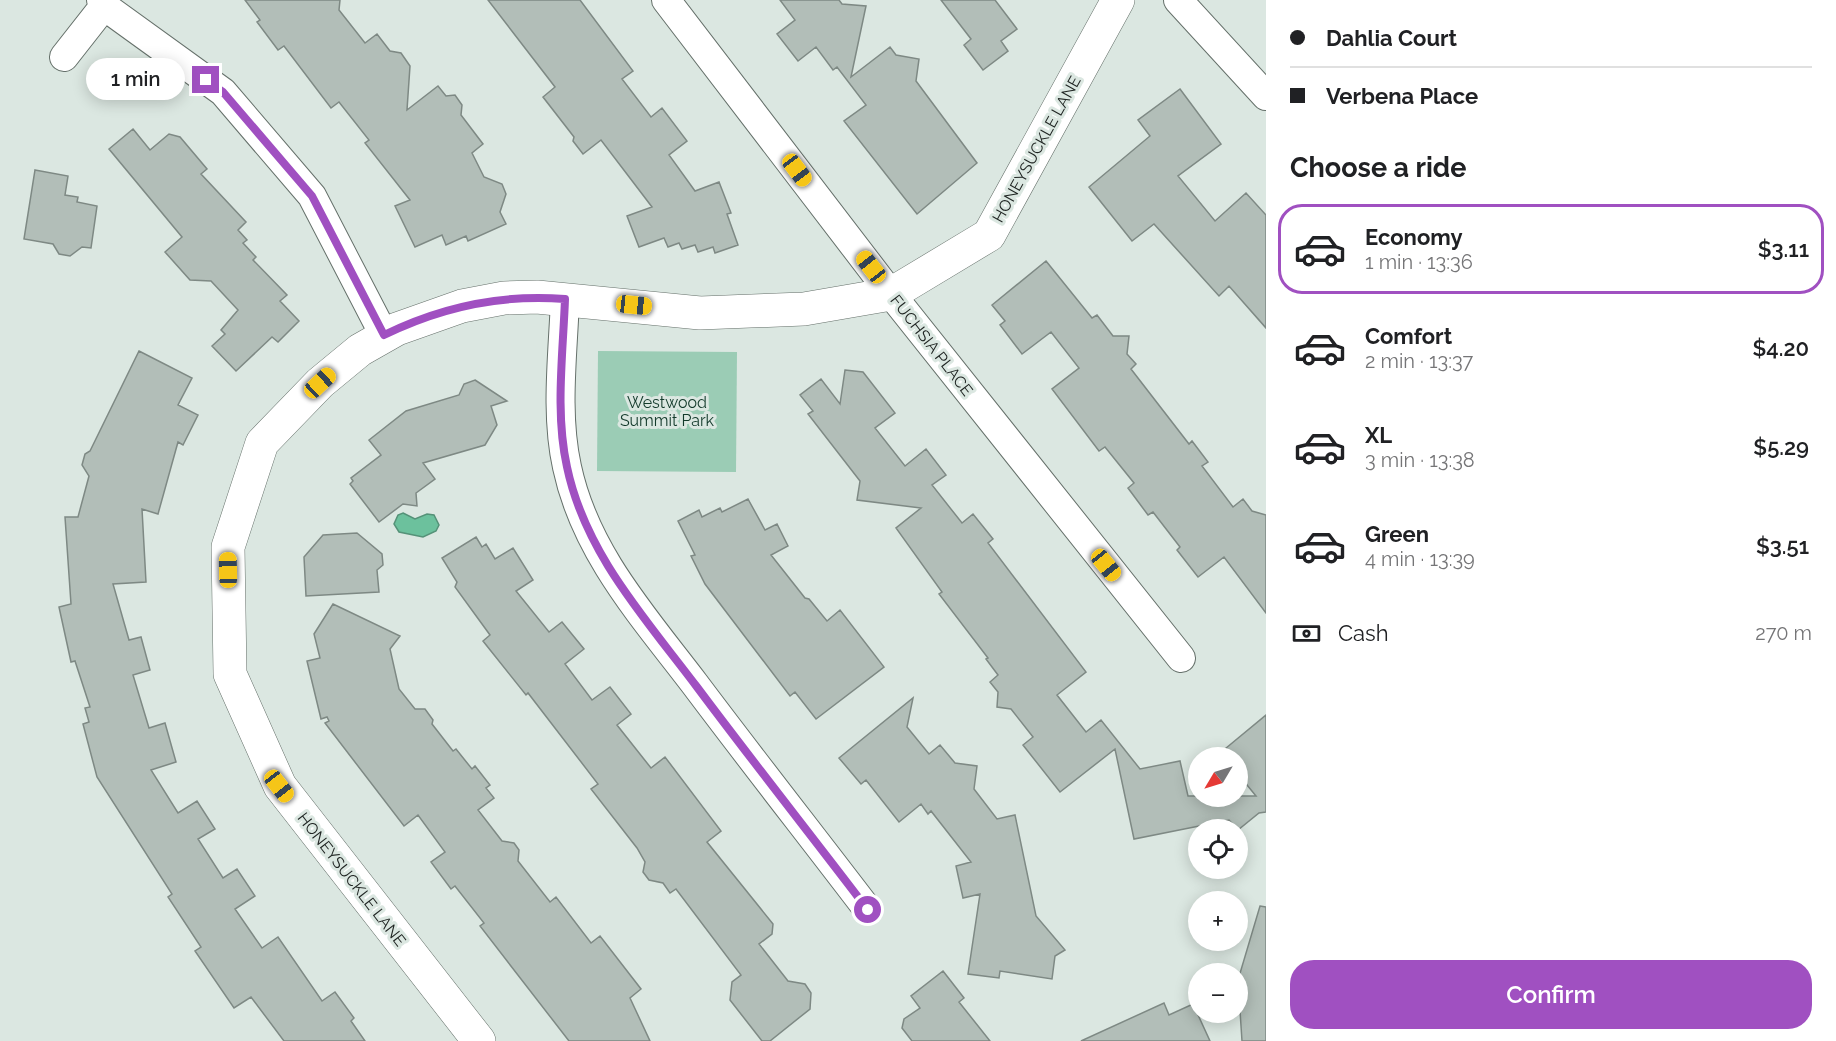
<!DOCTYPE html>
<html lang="en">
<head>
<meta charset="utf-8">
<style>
	:root { --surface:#fff; --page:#f6f6f6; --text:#202124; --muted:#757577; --line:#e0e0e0; --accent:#a050c1 }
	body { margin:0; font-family:Raleway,sans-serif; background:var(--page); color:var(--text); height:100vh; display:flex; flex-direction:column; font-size:22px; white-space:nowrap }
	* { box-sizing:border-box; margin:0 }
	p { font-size:20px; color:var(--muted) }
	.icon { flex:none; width:33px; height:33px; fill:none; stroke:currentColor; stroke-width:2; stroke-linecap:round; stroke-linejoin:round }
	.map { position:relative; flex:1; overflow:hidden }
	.side { display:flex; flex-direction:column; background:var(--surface); width:570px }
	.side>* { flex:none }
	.top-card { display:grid; align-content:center; height:132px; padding:0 24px; background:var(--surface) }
	.needle { width:39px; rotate:232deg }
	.fabs { position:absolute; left:1188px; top:747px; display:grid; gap:12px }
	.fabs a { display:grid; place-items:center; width:60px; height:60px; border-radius:50%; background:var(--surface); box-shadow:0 3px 15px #0003; font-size:30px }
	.end { position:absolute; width:27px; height:27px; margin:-14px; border:8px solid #a050c1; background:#fff; box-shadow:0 0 0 3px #fff }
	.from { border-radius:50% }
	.bubble { position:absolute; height:42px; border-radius:21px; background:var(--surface); box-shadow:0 3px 15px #0003; font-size:20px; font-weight:600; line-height:42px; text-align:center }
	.car { position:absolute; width:18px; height:36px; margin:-18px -9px; border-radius:8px; box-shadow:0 0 4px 2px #0007; background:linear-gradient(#f5c518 24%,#345 0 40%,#f5c518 0 76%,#345 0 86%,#f5c518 0) }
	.top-card b { display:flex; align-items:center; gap:21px; height:57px; font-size:22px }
	.top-card b+b { border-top:2px solid var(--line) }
	.top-card i { width:15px; height:15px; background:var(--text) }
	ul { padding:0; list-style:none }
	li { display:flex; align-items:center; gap:18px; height:90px; margin:0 12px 9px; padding:0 12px; border:3px solid transparent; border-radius:24px }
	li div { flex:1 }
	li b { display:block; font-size:22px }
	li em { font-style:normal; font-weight:600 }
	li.current { border-color:var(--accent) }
	li>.icon { width:54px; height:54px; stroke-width:1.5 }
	h2 { padding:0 24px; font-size:27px; line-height:72px }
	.pay { display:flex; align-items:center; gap:15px; height:66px; padding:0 24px; font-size:22px }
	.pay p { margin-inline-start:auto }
	.cta { display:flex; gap:12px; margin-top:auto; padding:12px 24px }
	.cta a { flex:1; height:69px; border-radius:24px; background:var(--accent); color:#fff; font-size:24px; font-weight:600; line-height:69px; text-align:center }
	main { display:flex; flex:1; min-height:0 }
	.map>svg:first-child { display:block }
</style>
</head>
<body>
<main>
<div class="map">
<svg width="1266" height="1041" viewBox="0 0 1266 1041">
	<rect width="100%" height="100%" fill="#dbe7e1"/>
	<path fill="#9bccb5" d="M598 351 737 352 736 472 597 471Z"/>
	<path fill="#6cc19d" stroke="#559278" stroke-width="1.5" d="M403 513 415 519 427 514 434 515 439 525 436 531 423 537 399 532 394 524 398 515Z"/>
	<path fill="#b2beb8" stroke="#7e8984" stroke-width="1.5" d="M245 0H340L339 10 365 43 377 34 390 51 401 53 410 66 407 110 438 86 446 96 455 95 462 105 461 115 483 144 472 153 484 177 502 184 506 194 500 212 506 224 468 241 466 236 446 245 442 235 415 247 395 206 410 200 365 143 369 140 339 102 331 108 284 46 278 50 257 22 260 20Z
		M488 0H580L633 71 622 79 651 117 662 108 687 141 669 155 695 191 719 182 731 213 727 214 738 245 715 253 713 247 698 252 695 245 682 249 679 243 668 247 664 238 639 247 627 216 652 207 601 140 583 154 573 141 574 137 543 97 555 87Z
		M780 0H839L842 4 866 6 851 77 890 47 896 55 919 59 916 81 977 163 917 214 844 121 866 105 837 67 833 70 816 47 798 61 777 34 795 20Z
		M941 0H995L1017 29 1001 41 1008 51 983 70 964 45 971 39Z
		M1180 89 1221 144 1178 176 1215 221 1246 193 1266 215V328L1229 286 1219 296 1154 224 1132 241 1089 187 1150 136 1138 120Z
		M133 129 150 150 169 134 180 137 207 169 201 174 246 222 238 230 247 240 243 243 256 257 253 260 287 295 280 301 299 321 278 342 272 337 236 371 212 346 225 334 221 330 238 310 211 281 190 280 165 252 182 237 109 149Z
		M35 170 68 176 65 195 78 197 77 202 97 206 91 248 82 247 70 256 59 254 53 244 24 239Z
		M1046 261 1092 318 1097 315 1113 336H1129L1127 354 1136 364 1131 369 1189 444 1192 441 1208 462 1202 466 1233 507 1243 499 1252 511 1266 515V613L1224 557 1198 577 1177 550 1180 547 1153 512 1148 515 1128 488 1134 483 1105 447 1099 451 1052 389 1079 368 1051 332 1022 354 1000 325 1005 321 992 305Z
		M139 351 192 378 178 405 198 415 183 445 178 442 158 514 142 509 146 582 113 584 129 640 141 637 150 670 133 675 149 728 165 723 176 762 151 770 178 813 197 801 215 829 198 839 223 878 237 869 255 896 235 909 262 948 278 937 322 1001 335 992 354 1018 351 1021 365 1041H284L251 997 234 1008 195 951 201 947 168 897 172 894 97 777 83 724 89 722 85 708 90 707 75 661 71 662 59 607 71 604 65 517H78L89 476 82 465 85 454 90 451Z
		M845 370 863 372 895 413 875 428 905 466 926 449 946 475 932 485 962 523 973 514 993 539 988 543 1086 672 1057 695 1086 732 1101 720 1140 769 1180 761 1188 796H1256L1238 774V758H1224L1220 753 1266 715V812L1259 813 1238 830 1229 820 1134 839 1115 749 1060 792 1023 745 1033 737 1011 709 997 707 998 692 990 682 998 675 986 659 988 658 939 594 942 592 896 528 921 508 857 500 860 481 808 414 813 411 800 395 821 379 840 404Z
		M475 380 507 401 491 406 497 425 485 445 423 463 435 479 416 493 417 506 403 504 379 522 350 484 353 481 351 478 381 455 369 440 406 411 459 395 464 384Z
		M748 499 765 530 777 524 788 546 771 555 805 598 809 599 827 621 840 610 884 667 816 719 795 692 790 696 705 584 691 556 695 555 678 521 699 510 702 517 720 508 722 512Z
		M357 533 382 554 383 565 377 570 379 592 306 596 304 557 323 535Z
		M476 537 482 547 486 544 495 559 513 548 533 580 516 591 549 632 562 622 584 649 565 664 592 700 610 687 631 714 617 725 651 768 665 757 721 831 707 842 773 924 772 934 759 944 788 981 805 984 811 993 810 1009 770 1041H762L730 1000 732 982 741 975 676 889 670 893 663 883 649 880 643 872 645 862 637 848 591 789 598 784 528 693 526 695 483 641 490 635 455 587 457 582 442 558Z
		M333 604 400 636 390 649 399 689 415 709H425L433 720 432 724 453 751 456 749 472 769 475 766 490 785 486 788 494 798 478 810 502 841 514 843 519 850 518 861 550 902 556 897 591 943 600 936 641 989 630 998 650 1041H569L480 926 484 923 455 886 451 889 431 862 445 852 418 815 404 826 325 723 329 721 327 717 321 719 307 661 320 658 314 634Z
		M913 698 907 727 929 754 940 745 955 763 977 766 974 789 997 819 1015 815 1036 916 1065 950 1055 956 1052 979 1000 971 999 978 968 974 980 894 963 898 956 866 971 862 931 811 928 814 921 804 899 822 866 780 861 784 839 758Z
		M1260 906 1266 907V1041H1242L1238 980Z
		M943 971 964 998 959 1002 990 1041H912L902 1028 904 1019 920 1008 911 996Z
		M1164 1003 1169 1015 1193 1004 1210 1041H1081Z"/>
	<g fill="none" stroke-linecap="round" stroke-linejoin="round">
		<g stroke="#65706a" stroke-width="30">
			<path id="street" d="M101 0 104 6 223 92 312 196 384 335
				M666 0 891 294 1181 658
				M1178 0 1266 96
				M64 57 104 6
				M565 299C563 354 555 413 567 467 585 552 643 616 694 683 751 759 810 834 868 910"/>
		</g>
		<g stroke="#65706a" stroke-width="34">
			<path id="secondary" d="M479 1041 280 786 230 674 228 547 262 443 320 383 360 350 397 329 462 306 504 298 537 297 700 313 804 309 891 294 989 235 1118 0"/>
		</g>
		<use href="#street" stroke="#fff" stroke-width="28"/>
		<use href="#secondary" stroke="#fff" stroke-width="33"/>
	</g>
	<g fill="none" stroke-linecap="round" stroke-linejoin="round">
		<path stroke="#a050c1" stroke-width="8" d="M206 80 223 92 312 196 384 335C441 307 501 294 565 299 563 354 555 413 567 467 585 553 645 618 697 687 753 762 811 835 868 910"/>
	</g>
	<g text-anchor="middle" stroke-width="6" stroke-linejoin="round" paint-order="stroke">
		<g font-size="16" fill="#202523" stroke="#dbe7e1">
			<text transform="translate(1036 149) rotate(-61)" y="6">HONEYSUCKLE LANE</text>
			<text transform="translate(932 345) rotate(52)" y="6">FUCHSIA PLACE</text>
			<text transform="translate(352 879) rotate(52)" y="6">HONEYSUCKLE LANE</text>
		</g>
		<g font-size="16" fill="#133a2b" stroke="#dbe7e1">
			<text x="667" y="408">Westwood<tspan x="667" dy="18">Summit Park</tspan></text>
		</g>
	</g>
</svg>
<div class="fabs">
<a><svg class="needle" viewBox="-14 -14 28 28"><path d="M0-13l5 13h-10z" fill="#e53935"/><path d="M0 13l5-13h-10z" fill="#757577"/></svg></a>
<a><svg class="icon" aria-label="locate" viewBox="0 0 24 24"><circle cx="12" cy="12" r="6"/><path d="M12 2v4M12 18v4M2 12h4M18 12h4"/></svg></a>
<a>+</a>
<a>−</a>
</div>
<i class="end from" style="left:868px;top:910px"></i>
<i class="end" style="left:206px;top:80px"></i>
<div class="bubble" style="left:86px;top:58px;width:99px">1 min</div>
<i class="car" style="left:797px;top:170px;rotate:143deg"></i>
<i class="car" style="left:871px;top:267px;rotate:322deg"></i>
<i class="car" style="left:634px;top:305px;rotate:96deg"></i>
<i class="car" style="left:320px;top:383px;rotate:47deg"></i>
<i class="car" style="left:1106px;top:565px;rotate:141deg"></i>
<i class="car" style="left:228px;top:570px;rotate:359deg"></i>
<i class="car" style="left:279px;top:786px;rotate:142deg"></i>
</div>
<section class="side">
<div class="top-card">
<b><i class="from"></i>Dahlia Court</b>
<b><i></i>Verbena Place</b>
</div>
<h2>Choose a ride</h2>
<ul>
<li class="current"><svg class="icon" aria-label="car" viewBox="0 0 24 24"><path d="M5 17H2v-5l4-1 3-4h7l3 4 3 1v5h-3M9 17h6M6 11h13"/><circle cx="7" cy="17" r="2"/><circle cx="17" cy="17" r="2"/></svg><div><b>Economy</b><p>1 min · 13:36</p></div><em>$3.11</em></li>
<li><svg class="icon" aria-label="car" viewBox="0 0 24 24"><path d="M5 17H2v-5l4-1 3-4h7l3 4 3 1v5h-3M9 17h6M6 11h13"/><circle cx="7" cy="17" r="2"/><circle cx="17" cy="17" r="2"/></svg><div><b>Comfort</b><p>2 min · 13:37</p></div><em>$4.20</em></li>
<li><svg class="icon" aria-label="car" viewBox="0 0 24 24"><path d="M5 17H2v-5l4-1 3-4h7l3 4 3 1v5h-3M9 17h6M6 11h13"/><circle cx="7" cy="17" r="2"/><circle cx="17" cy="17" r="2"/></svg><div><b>XL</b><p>3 min · 13:38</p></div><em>$5.29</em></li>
<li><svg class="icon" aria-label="car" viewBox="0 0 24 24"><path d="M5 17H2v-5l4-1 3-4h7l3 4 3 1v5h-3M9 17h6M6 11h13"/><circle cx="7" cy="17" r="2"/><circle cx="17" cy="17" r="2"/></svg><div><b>Green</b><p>4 min · 13:39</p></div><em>$3.51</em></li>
</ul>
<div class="pay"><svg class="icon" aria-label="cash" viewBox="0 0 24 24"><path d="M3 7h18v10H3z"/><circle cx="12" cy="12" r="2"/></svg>Cash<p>270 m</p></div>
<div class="cta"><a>Confirm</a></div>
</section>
</main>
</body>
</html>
